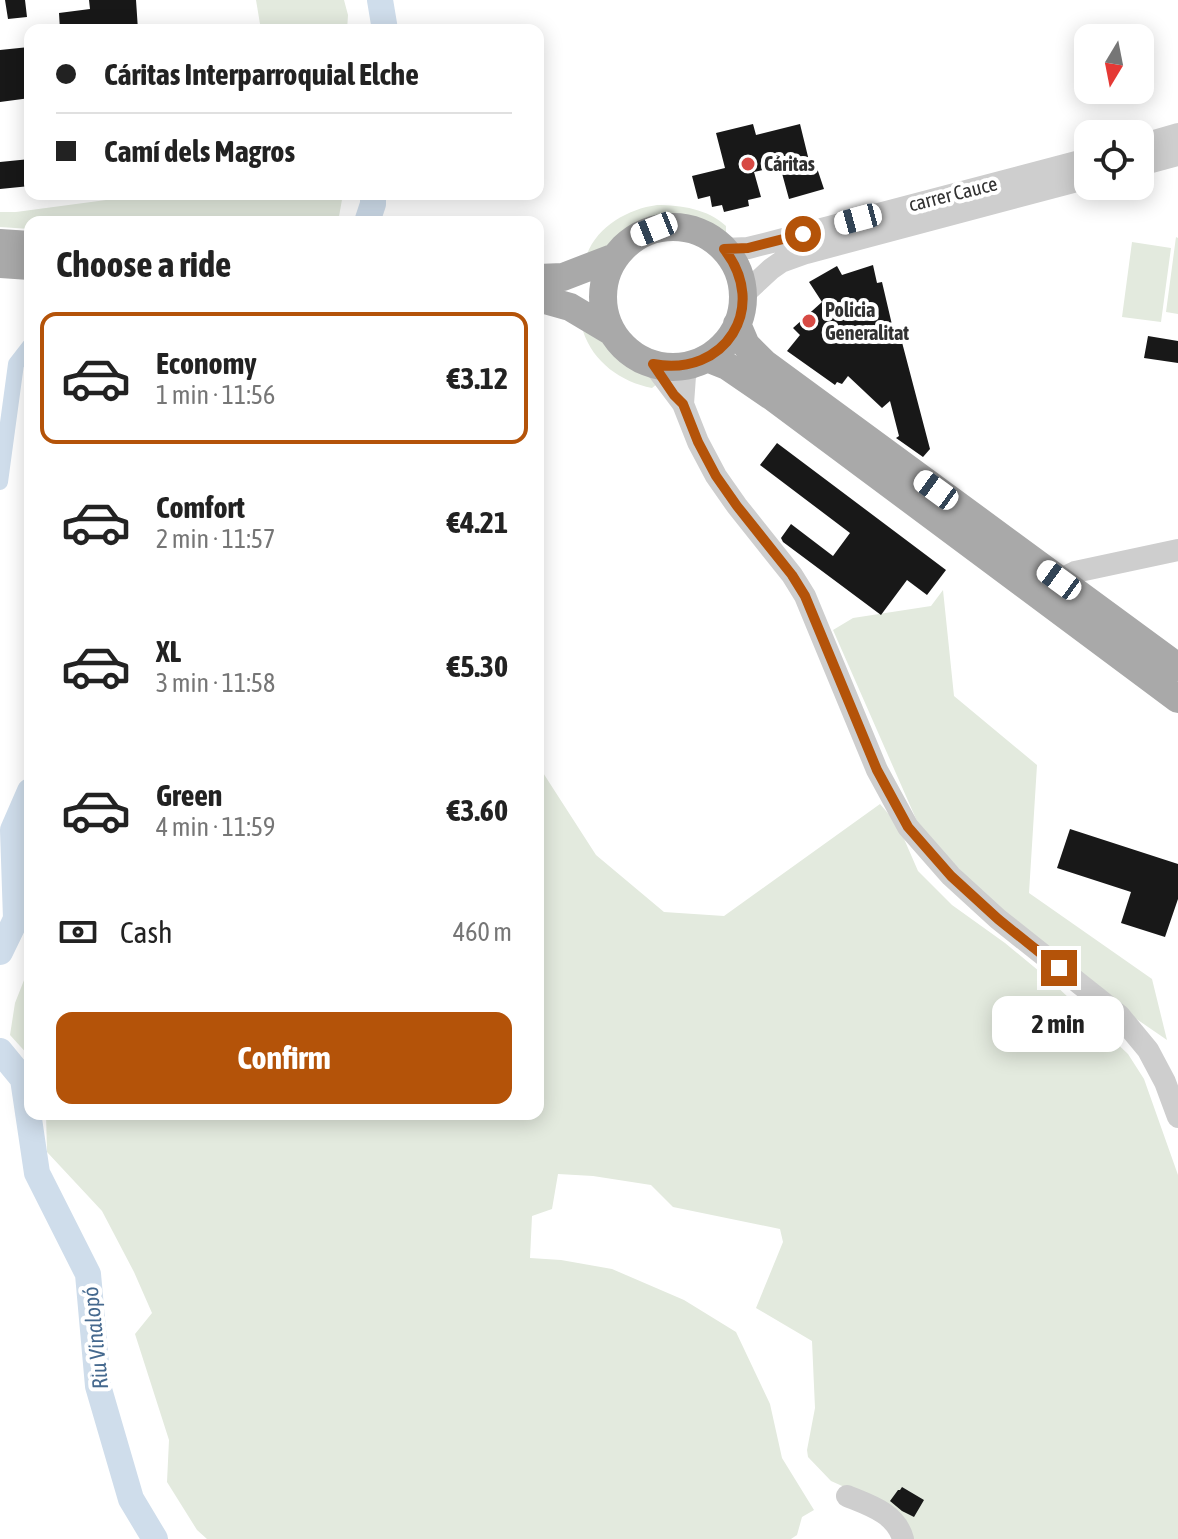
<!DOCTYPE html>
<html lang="en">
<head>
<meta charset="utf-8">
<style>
	:root { --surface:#fff; --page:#f2f2f2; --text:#222; --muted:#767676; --line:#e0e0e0; --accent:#b45309 }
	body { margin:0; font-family:"Asap Condensed",sans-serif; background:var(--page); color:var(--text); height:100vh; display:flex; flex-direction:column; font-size:30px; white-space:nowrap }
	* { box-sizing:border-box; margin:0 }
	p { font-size:26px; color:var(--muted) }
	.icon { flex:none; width:44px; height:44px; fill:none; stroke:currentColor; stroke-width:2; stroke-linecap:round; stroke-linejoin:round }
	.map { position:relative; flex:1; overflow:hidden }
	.panel { position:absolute; left:24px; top:216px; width:520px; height:904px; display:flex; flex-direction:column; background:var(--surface); border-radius:16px; box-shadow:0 4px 20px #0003 }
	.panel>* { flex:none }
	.top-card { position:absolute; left:24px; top:24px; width:520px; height:176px; border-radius:16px; box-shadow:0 4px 20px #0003; display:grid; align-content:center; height:176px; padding:0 32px; background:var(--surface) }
	.needle { width:52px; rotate:190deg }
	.tools { position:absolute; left:1074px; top:24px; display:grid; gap:16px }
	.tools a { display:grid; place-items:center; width:80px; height:80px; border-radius:16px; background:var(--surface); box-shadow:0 4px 20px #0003; font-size:40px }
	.end { position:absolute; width:36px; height:36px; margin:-18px; border:10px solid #b45309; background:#fff; box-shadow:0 0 0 4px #fff }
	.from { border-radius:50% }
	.bubble { position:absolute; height:56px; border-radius:16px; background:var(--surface); box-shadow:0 4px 20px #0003; font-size:26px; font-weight:700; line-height:56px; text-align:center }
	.car { position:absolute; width:24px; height:48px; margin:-24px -12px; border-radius:10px; box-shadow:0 0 6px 2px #0007; background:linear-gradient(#fff 24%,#345 0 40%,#fff 0 76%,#345 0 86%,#fff 0) }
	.top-card b { display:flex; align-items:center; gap:28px; height:76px; font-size:30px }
	.top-card b+b { border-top:2px solid var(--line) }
	.top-card i { width:20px; height:20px; background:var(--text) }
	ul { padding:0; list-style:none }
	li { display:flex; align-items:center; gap:24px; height:132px; margin:0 16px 12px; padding:0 16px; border:4px solid transparent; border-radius:16px }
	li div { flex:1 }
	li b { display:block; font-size:30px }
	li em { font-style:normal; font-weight:700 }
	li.active { border-color:var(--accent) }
	li>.icon { width:72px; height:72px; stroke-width:1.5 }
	h2 { padding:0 32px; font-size:36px; line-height:96px }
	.pay { display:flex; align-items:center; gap:20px; height:88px; padding:0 32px; font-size:30px }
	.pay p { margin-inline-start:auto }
	.primary-button { display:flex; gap:16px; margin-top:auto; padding:16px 32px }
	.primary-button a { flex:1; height:92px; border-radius:16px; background:var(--accent); color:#fff; font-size:32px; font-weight:700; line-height:92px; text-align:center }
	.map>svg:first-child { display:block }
</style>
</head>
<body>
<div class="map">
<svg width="1178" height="1539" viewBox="0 0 1178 1539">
	<rect width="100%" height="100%" fill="#fff"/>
	<path fill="#e3eade" d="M256 0H344L348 15 347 30H261Z
		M151 194H231L235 196 236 194H343L338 222H30V229L0 227V212H16Z
		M657 205C681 205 708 209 726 226V236C693 217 663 210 628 231 623 234 618 240 613 243 605 247 597 251 590 255L587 254C598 226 628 209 657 205Z
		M1176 237 1178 238V314L1166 312Z
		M1132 242 1171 248 1161 322 1122 317Z
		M583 331 604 341 621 359 652 377 657 384 652 388C621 382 593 362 583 331Z
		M943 590 954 696 1037 765 1029 893 1152 979 1167 1040 1039 952 920 828 833 630 853 618 931 606Z
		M538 765 596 855 664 912 724 916 880 804 898 825 918 871 952 905 1005 943 1051 981 1128 1054 1144 1079 1178 1175V1539H914L887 1506 831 1481 808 1457 807 1450 815 1408 812 1341 756 1308 783 1242 780 1229 673 1207 651 1185 593 1176 558 1174 552 1209 532 1216 530 1258 561 1260 612 1269 684 1300 736 1332 770 1404 782 1458 814 1510 802 1517 797 1535 791 1539H207L197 1530 167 1482 169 1440 135 1334 152 1313 134 1272 102 1211 47 1152 46 1114H538Z
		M30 965V1057L10 1035 15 1003Z"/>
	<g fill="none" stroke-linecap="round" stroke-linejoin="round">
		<path stroke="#cfddeb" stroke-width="16" d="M0 482 16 364 30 346"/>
		<path stroke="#cfddeb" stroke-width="26" d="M380 0 385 30
			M367 222 373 204V194
			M0 952 16 919 13 830 30 791
			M0 1051 23 1079 37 1173 88 1274 98 1386 131 1499 155 1539"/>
	</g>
	<path fill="#181818" d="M5 0H25L27 17 8 19Z
		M89 0H136L138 30H60L59 13 90 9Z
		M29 47 30 98 0 102V50Z
		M753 124 756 135 800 124 811 169 817 168 824 189 789 199 780 166 754 172 761 197 748 200 749 206 724 212 722 205 712 207 710 196 698 199 692 176 725 168 716 133Z
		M30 159V186L0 189V162Z
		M873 265 877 283 882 282 893 329 898 327 930 449 923 457 896 438 899 436 890 401 882 408 848 376 842 384 837 382 835 385 787 351 800 335 793 328 822 302 809 282 837 266 842 275Z
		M1148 336 1178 341V363L1144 358Z
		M777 443 946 570 927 595 907 580 881 615 783 542 781 538 791 524 833 556 850 533 760 465Z
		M1070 829 1178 864V899L1165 937 1121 923 1131 892 1057 868Z
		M902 1487 924 1500 914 1517 902 1511 890 1501 898 1490H900Z"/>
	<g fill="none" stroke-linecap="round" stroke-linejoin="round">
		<path stroke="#cecece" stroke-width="22" d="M1140 145 1178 134
			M1140 165 1178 155
			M724 249 748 248 776 241 1088 159
			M743 295 771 269 781 262 806 253 1088 178
			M653 364 683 404 698 442 716 476 737 506 792 575 805 596 877 770 908 827 951 876 998 919 1119 1015 1148 1050 1165 1082 1178 1117
			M683 404 685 376 690 365
			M1059 580 1075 572 1178 550
			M847 1496C869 1505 896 1513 903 1539"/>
		<path stroke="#a9a9a9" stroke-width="28" d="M603 297a70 70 0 1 1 140 0a70 70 0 1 1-140 0Z
			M0 243 30 245
			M0 264 30 266
			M538 278 563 277 615 257
			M538 298 570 307 612 332
			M737 324 746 345 764 363 1178 667
			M707 358 727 366 774 398 1178 699"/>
	</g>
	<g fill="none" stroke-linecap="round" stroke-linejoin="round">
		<path stroke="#b45309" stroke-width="10" d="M803 234 748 248 724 249C770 307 725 378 653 364L674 395 683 404 698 442 716 476 737 506 792 575 805 596 877 770 908 827 951 876 998 919 1059 968"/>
	</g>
	<g fill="#d74a44" stroke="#fff" stroke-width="3">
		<circle cx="748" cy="164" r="8"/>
		<circle cx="809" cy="321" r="8"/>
	</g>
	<g text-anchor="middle" stroke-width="8" stroke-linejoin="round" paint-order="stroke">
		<g font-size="20" font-weight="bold" fill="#313131" stroke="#fff" text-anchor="start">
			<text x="764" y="171">Cáritas</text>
			<text x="825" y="317">Policia<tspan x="825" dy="23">Generalitat</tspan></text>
		</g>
		<g font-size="20" fill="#313131" stroke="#fff">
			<text transform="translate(953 194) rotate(-14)" y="7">carrer Cauce</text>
		</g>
		<g font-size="22" font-style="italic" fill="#45698e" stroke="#fff">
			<text transform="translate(95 1338) rotate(-96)" y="8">Riu Vinalopó</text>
		</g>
	</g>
</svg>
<div class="tools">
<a><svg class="needle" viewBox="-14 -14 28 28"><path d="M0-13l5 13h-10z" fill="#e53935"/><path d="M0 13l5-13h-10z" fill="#767676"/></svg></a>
<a><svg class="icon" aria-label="locate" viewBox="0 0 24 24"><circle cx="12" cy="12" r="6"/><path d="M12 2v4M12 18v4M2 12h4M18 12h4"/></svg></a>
</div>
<i class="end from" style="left:803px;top:234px"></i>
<i class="end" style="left:1059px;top:968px"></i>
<div class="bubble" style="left:992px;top:996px;width:132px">2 min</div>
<i class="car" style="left:858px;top:219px;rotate:255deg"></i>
<i class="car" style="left:654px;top:229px;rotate:248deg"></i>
<i class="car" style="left:936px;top:490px;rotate:306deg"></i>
<i class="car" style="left:1059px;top:580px;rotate:306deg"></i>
<div class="top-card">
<b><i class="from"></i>Cáritas Interparroquial Elche</b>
<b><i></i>Camí dels Magros</b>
</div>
<section class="panel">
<h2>Choose a ride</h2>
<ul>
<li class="active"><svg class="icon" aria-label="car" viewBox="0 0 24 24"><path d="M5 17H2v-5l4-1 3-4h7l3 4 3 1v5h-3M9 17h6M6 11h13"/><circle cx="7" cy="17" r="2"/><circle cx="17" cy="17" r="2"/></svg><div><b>Economy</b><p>1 min · 11:56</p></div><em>€3.12</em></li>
<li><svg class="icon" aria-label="car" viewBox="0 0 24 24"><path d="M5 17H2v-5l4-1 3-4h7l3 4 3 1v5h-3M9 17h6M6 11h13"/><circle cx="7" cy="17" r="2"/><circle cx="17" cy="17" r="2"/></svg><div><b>Comfort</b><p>2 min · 11:57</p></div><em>€4.21</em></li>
<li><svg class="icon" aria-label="car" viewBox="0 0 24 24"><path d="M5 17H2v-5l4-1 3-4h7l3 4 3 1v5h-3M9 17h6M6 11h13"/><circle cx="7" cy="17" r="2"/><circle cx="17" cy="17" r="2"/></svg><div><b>XL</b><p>3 min · 11:58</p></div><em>€5.30</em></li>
<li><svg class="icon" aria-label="car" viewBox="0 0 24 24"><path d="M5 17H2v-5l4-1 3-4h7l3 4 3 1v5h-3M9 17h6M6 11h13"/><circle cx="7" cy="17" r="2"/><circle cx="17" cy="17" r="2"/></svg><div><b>Green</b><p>4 min · 11:59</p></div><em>€3.60</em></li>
</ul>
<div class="pay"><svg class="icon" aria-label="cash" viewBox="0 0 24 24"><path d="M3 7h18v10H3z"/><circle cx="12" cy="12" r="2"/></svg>Cash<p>460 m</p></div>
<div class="primary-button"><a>Confirm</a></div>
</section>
</div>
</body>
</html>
